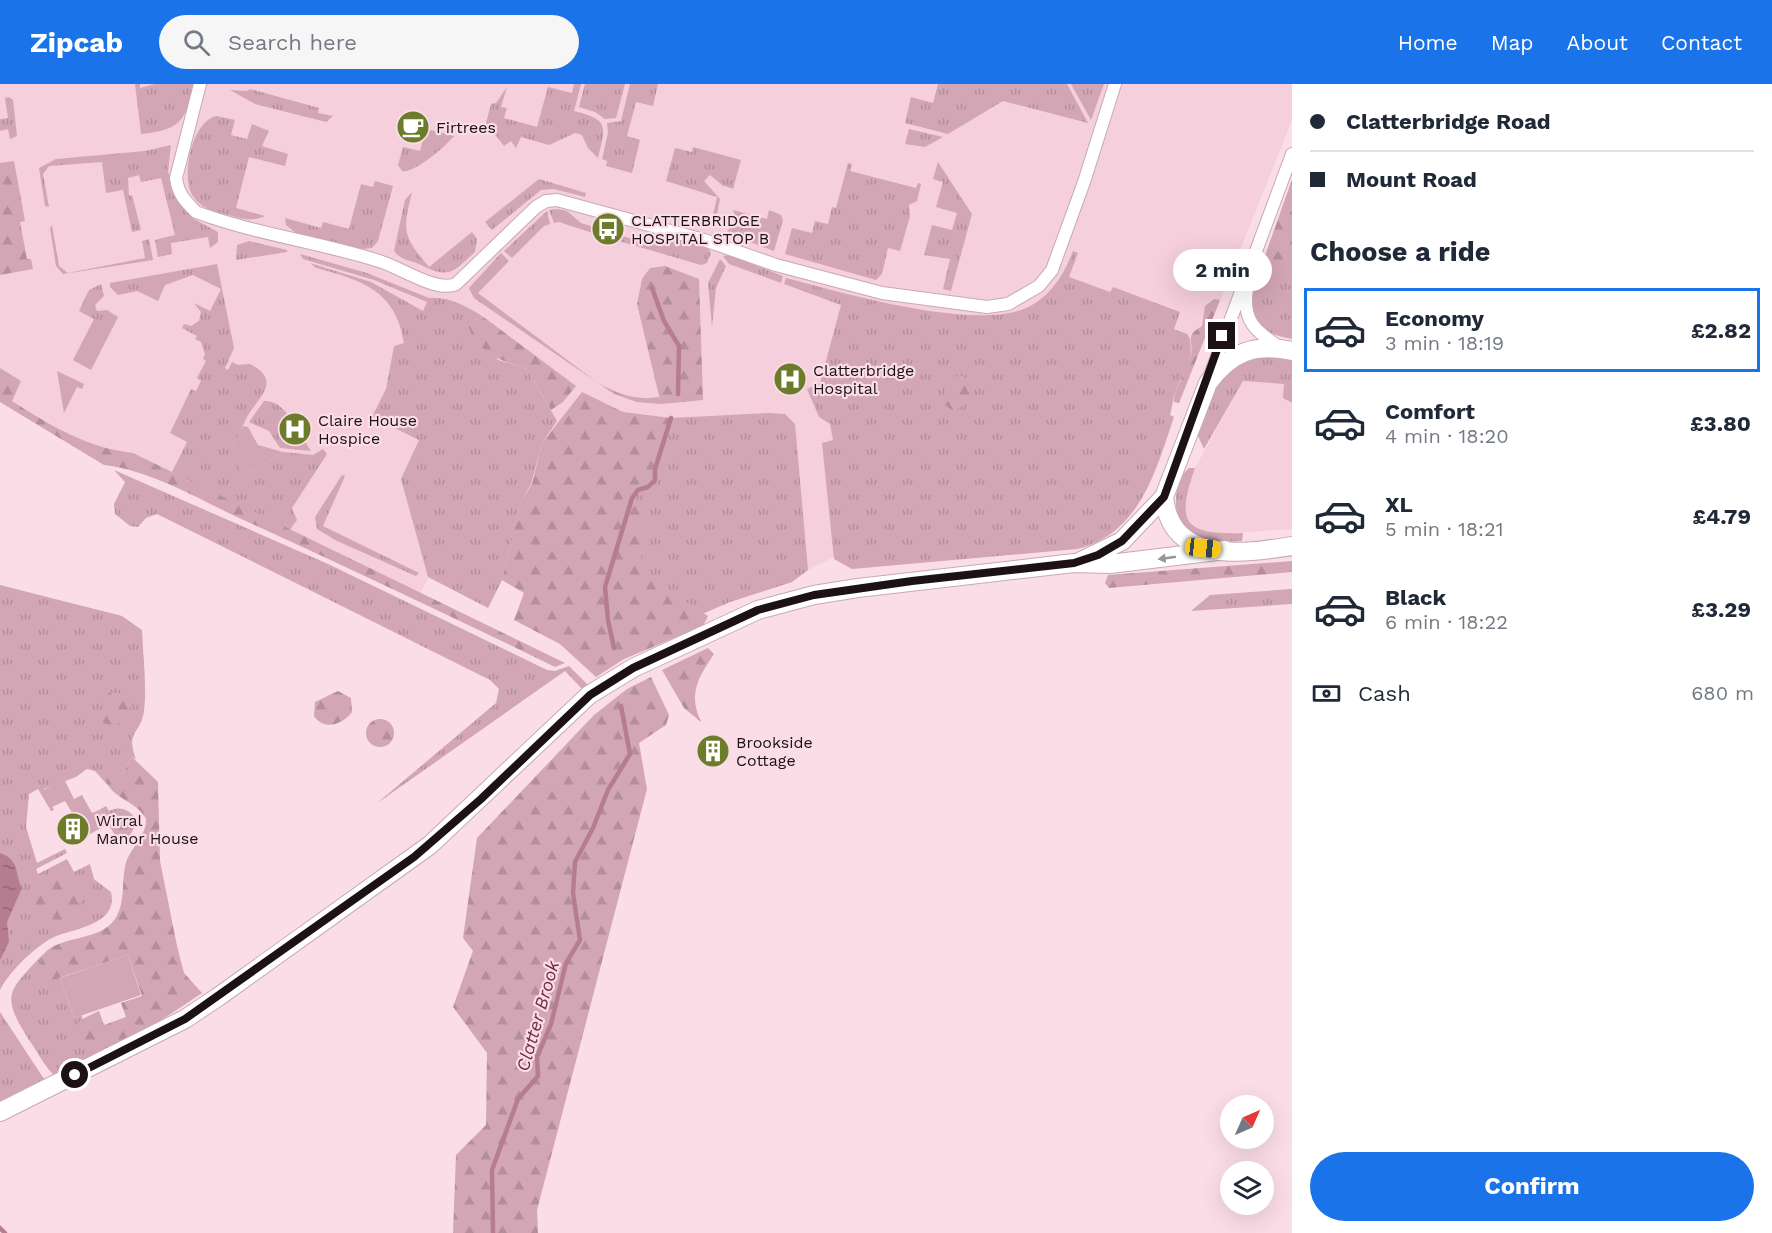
<!DOCTYPE html>
<html lang="en">
<head>
<meta charset="utf-8">
<style>
	:root { --surface:#fff; --page:#f6f6f7; --text:#1f2937; --muted:#747a83; --line:#e0e1e3; --accent:#1a73e8 }
	body { margin:0; font-family:"Work Sans",sans-serif; background:var(--page); color:var(--text); height:100vh; display:flex; flex-direction:column; font-size:22px; white-space:nowrap }
	* { box-sizing:border-box; margin:0 }
	p { font-size:20px; color:var(--muted) }
	.icon { flex:none; width:33px; height:33px; fill:none; stroke:currentColor; stroke-width:2; stroke-linecap:round; stroke-linejoin:round }
	.map { position:relative; flex:1; overflow:hidden }
	.details { display:flex; flex-direction:column; background:var(--surface); width:480px }
	.details>* { flex:none }
	.top-card { display:grid; align-content:center; height:132px; padding:0 18px; background:var(--surface) }
	.needle { width:39px; rotate:45deg }
	.tools { position:absolute; left:1220px; top:1011px; display:grid; gap:12px }
	.tools a { display:grid; place-items:center; width:54px; height:54px; border-radius:50%; background:var(--surface); box-shadow:0 6px 24px #0002; font-size:30px }
	.end { position:absolute; width:27px; height:27px; margin:-14px; border:8px solid #1c1216; background:#fff; box-shadow:0 0 0 3px #fff }
	.from { border-radius:50% }
	.bubble { position:absolute; height:42px; border-radius:21px; background:var(--surface); box-shadow:0 6px 24px #0002; font-size:20px; font-weight:700; line-height:42px; text-align:center }
	.car { position:absolute; width:18px; height:36px; margin:-18px -9px; border-radius:8px; box-shadow:0 0 4px 2px #0007; background:linear-gradient(#f5c518 24%,#345 0 40%,#f5c518 0 76%,#345 0 86%,#f5c518 0) }
	.top-card b { display:flex; align-items:center; gap:21px; height:57px; font-size:22px }
	.top-card b+b { border-top:2px solid var(--line) }
	.top-card i { width:15px; height:15px; background:var(--text) }
	ul { padding:0; list-style:none }
	li { display:flex; align-items:center; gap:18px; height:84px; margin:0 12px 9px; padding:0 6px; border:3px solid transparent; border-radius:0px }
	li div { flex:1 }
	li b { display:block; font-size:22px }
	li em { font-style:normal; font-weight:700 }
	li.on { border-color:var(--accent) }
	li>.icon { width:54px; height:54px; stroke-width:1.5 }
	h2 { padding:0 18px; font-size:27px; line-height:72px }
	.pay { display:flex; align-items:center; gap:15px; height:66px; padding:0 18px; font-size:22px }
	.pay p { margin-inline-start:auto }
	.action { display:flex; gap:12px; margin-top:auto; padding:12px 18px }
	.action a { flex:1; height:69px; border-radius:36px; background:var(--accent); color:#fff; font-size:24px; font-weight:700; line-height:69px; text-align:center }
	header { display:flex; align-items:center; gap:36px; box-sizing:border-box; height:84px; padding:0 30px; background:var(--accent); color:#fff }
	header strong { font-size:28px }
	nav { display:flex; gap:33px; margin-inline-start:auto; font-size:21px }
	.search { width:420px; height:54px; background:var(--page); display:flex; align-items:center; gap:15px; box-sizing:border-box; padding:0 21px; border-radius:33px; color:var(--muted); font-size:22px }
	main { display:flex; flex:1; min-height:0 }
	.map>svg:first-child { display:block }
</style>
</head>
<body>
<header>
<strong>Zipcab</strong>
<div class="search"><svg class="icon" aria-label="search" viewBox="0 0 24 24"><circle cx="10" cy="10" r="6"/><path d="M15 15l6 6"/></svg>Search here</div>
<nav><a>Home</a><a>Map</a><a>About</a><a>Contact</a></nav>
</header>
<main>
<div class="map">
<svg width="1292" height="1149" viewBox="0 0 1292 1149">
	<defs>
		<pattern id="grass-tufts" width="24" height="20" patternUnits="userSpaceOnUse" patternTransform="scale(1.5)"><rect width="24" height="20" fill="#d2a6b4"/><path d="M3 7l-1-3M5 7V3M7 7l1-3M15 17l-1-3M17 17v-4M19 17l1-3" fill="none" stroke="#b48e9a"/></pattern>
		<pattern id="forest-firs" width="22" height="20" patternUnits="userSpaceOnUse" patternTransform="scale(1.5)"><rect width="22" height="20" fill="#d2a6b4"/><path d="M5 1l3.5 6h-7zM16 11l3.5 6h-7z" fill="#b48e9a"/></pattern>
		<pattern id="water-ripples" width="26" height="14" patternUnits="userSpaceOnUse" patternTransform="scale(1.5)"><rect width="26" height="14" fill="#b67d91"/><path d="M2 4q2-2 4 0t4 0M15 11q2-2 4 0t4 0" fill="none" stroke="#936575"/></pattern>
	</defs>
	<rect width="100%" height="100%" fill="#fbdde7"/>
	<path fill="#f5cfdb" d="M0 0H1292V36L1179 319 1174 318 1170 331 1174 333 842 469 808 486 792 498 730 518 665 546 596 593 560 560 514 536 524 509 502 496 488 524 429 493 419 511 133 370 114 367 75 354 0 310Z
		M1243 297 1285 300 1288 318 1292 319V445L1216 450 1201 447 1190 438 1184 426 1185 413 1195 384Z"/>
	<path fill="url(#grass-tufts)" d="M135 0H140V4L155 0H195V4C183 39 179 46 141 50Z
		M574 0H581L574 27C609 36 606 41 598 74L588 64 582 51 575 49 549 61 521 53 516 64 511 57 504 62 486 39 491 20 496 19 507 3 501 23 507 24 504 34 537 43 548 3 572 9Z
		M585 0H625L616 34 605 35 595 28 579 23Z
		M630 0H658L653 22 636 18 627 52 640 56 632 89 606 82 607 77 602 75 608 49 607 39 621 37Z
		M938 0H1067L1088 39 1003 17 948 50 905 39 911 13 933 19Z
		M1071 0H1104L1091 36Z
		M250 5 319 24 318 29 333 32 326 38 255 20 230 6 247 7Z
		M9 13 13 16 17 52 10 55 8 45 0 47V35L8 34 5 14Z
		M217 32 235 36 231 51 247 55 252 40 269 47 262 62 288 70 285 82 249 73 236 124 265 132C252 138 241 135 229 131 215 128 200 124 193 112 180 93 192 36 217 32Z
		M426 45 454 52C446 62 414 90 402 87L398 81 403 63 420 67Z
		M909 45 943 53 925 63 905 60Z
		M171 61 168 87 176 114 192 134 218 148V158L210 164 208 153 171 159 172 170 158 173 155 156 175 151 161 94 141 98 139 91 128 94 129 112 132 111 141 146 132 148 123 106 106 109 102 78 49 82 43 90 49 123 45 122 39 84 56 75 145 67Z
		M693 63 741 76 733 105 722 101 710 91 704 97 720 115 716 136 712 135 717 113 666 97 675 64 692 68Z
		M938 78 972 130 951 207 943 205 950 175 924 171 932 141 952 146 957 129 936 123 943 98 933 95Z
		M848 79 852 80 850 87 916 104 918 99 921 100 917 117 909 121 910 132 900 167 888 164 882 190 876 196 785 170 792 144 812 149 815 137 828 140 832 123 836 124Z
		M539 95 586 109 585 113 554 105 541 106 492 146 485 138Z
		M1292 96V255C1263 250 1253 240 1251 211Z
		M375 97 393 102 378 157 372 164 363 165 297 150 286 141 285 134 321 144 323 138 349 145 361 100 373 103Z
		M412 108C402 148 403 152 429 183L472 148 477 155 475 168C451 190 449 195 419 180 409 176 401 176 394 167L405 116Z
		M558 125 567 127 581 139 604 146 602 152 559 138 554 139 549 126Z
		M733 126 767 135 769 126 781 131 783 136 774 167 726 149 732 141 743 144 745 137 735 132Z
		M547 127 550 140 544 142 512 174 504 167Z
		M52 141 59 182 68 189 145 174 142 157 149 155 153 176 63 190 56 182 50 144Z
		M614 150 645 158 672 154 708 164 711 169 707 179 701 181 612 155Z
		M249 157 287 166V168L236 176 237 161Z
		M1073 167 1078 169 1069 193 1110 208 1113 203 1180 228 1174 245 1187 250 1190 255 1191 271 1174 311 1170 331 1174 333C1156 386 1140 450 1077 465L852 485 834 475 822 359 833 356 830 340 819 333 807 305 820 299 841 221 784 200 786 194C843 209 970 246 1024 225 1049 215 1064 191 1073 167Z
		M501 169 509 177 478 209 598 299C618 310 637 317 659 313L661 320 637 318 614 310 474 214 469 204Z
		M300 170 367 189 429 214C449 212 468 223 485 234L473 236 498 276 527 285 557 337 542 359 531 400 521 418 502 496 488 524 428 493 401 395 419 356 372 333 386 305 394 262 404 259C396 206 361 196 316 184L310 179 371 198 423 227 427 218 374 196 303 175Z
		M729 171 783 192 781 199 729 180 723 172Z
		M720 175 726 182 716 204 712 243 708 199Z
		M217 180 234 264 225 284 228 286 232 278 238 281 250 280C283 297 258 313 247 333 242 343 239 352 232 362L239 384 254 387 283 368 313 371 323 365 327 370 292 424 297 436 289 447 172 388 187 358 170 349 191 305 196 307 201 297 197 294 206 277 203 275 205 270 201 258 195 255 197 252 182 244 184 240 191 242 199 237 201 228 194 219 210 227 221 205 193 191 165 201 158 217 137 207 118 211 110 203V199Z
		M101 200 104 212 95 221 97 227 107 226 118 233 112 245 79 227 89 206Z
		M1260 272H1279L1292 277V319L1283 314 1284 300 1243 297 1204 365 1198 352C1206 311 1219 285 1260 272Z
		M264 317C286 315 301 352 311 367L280 364 269 347 249 338Z
		M769 329 785 330 795 340 808 486 792 498 730 518 665 546 619 453 632 414 638 406 648 403 655 396V385L671 334Z
		M1189 384H1195C1176 438 1183 451 1243 449L1242 457 1205 459 1179 443C1175 424 1172 398 1189 384Z
		M114 386 328 480 547 586 555 587 569 582 588 601 583 606 565 587 376 720 496 619 499 605 490 596 157 430 146 434 138 443 130 442 115 430 114 420 125 398Z
		M342 391 345 392 323 442 419 489 416 492 337 457 317 445 315 433Z
		M0 501 122 532 142 546C143 572 147 601 144 627 141 650 125 647 136 675L132 673 122 691 107 700 110 704 95 687 87 685 76 693 44 705 54 726 51 727 38 705 29 710 26 743 37 779 65 765 67 769 36 785 38 790 67 775 74 788 90 780 94 795 111 808C119 843 69 844 50 855 31 867 10 887 0 906Z
		M1292 505V520L1191 527 1210 511Z
		M106 722 109 727C120 721 131 726 137 737L132 748 122 762 99 726Z
		M43 870 40 875 53 895 60 894 74 934 82 931V951L101 967 54 991C45 983 37 967 29 956 0 910 8 908 43 870Z
		M0 928 44 995 0 1017Z"/>
	<path fill="url(#forest-firs)" d="M14 77 25 137 20 138 27 175H31L33 185 0 191V79Z
		M1292 96V164L1287 185 1273 201H1263L1257 195Z
		M665 182 699 195 703 316 661 320 637 220 642 195 650 184Z
		M1214 215 1220 216 1179 319 1174 318C1173 305 1185 296 1183 284 1185 281 1190 275 1191 272 1194 257 1184 252 1202 242L1205 222Z
		M485 234 576 302 563 318 551 326 527 285C497 275 481 271 467 240L473 236Z
		M0 284 21 297 12 317C50 341 87 364 133 369L565 579 555 583C453 533 351 485 248 438 203 418 154 387 104 381L0 318Z
		M959 291C982 298 971 321 953 327L945 321V308Z
		M582 308 623 328 671 334 655 385V396L648 403 638 406 632 414 640 417 648 431 641 475 658 505 685 517 708 532 703 542 624 575 596 593 560 560 514 536 524 509 502 496 521 418 532 400 542 359Z
		M1292 477V488L1109 504 1105 499 1108 491Z
		M708 564 714 570C698 594 688 609 701 638L684 624 662 586Z
		M651 593 669 631 666 641 639 659 647 705 537 1126 538 1149H453L456 1071 486 1041 487 969 453 923 473 867 463 854 477 754 594 631 627 605Z
		M338 607 351 614 352 628C342 641 324 647 314 632L315 618Z
		M108 609H123L132 618 124 637 112 642 103 639Z
		M366 649a14 14 0 1 1 28 0a14 14 0 1 1-28 0Z
		M132 673 158 698 160 777 177 862 184 889 202 909 154 941 101 967 92 966 82 960 78 942 80 936 99 927 104 941 126 933 121 919 142 912 128 871 53 896 43 888 40 875C55 849 98 860 115 835 127 817 120 795 127 776 132 763 147 750 146 735 138 718 113 715 106 697L109 692 122 691Z
		M120 725 131 734 132 741 125 748 117 746 109 730Z
		M60 791C111 803 59 865 29 830 27 808 39 796 60 791Z"/>
	<path fill="#d2a6b4" d="M94 235 112 245 91 286 73 276Z
		M57 287 84 300 82 305 77 303 64 329Z
		M243 342 248 343 258 361 283 368 254 387 239 384 228 370Z
		M64 695 74 715 82 711 92 729 99 726 107 741 86 752 65 717 52 723 44 706Z
		M128 871 141 911 74 934 60 894Z"/>
	<path fill="url(#water-ripples)" d="M0 769C20 775 15 792 22 804L7 838 9 858 0 876Z"/>
	<g fill="none" stroke-linecap="round" stroke-linejoin="round">
		<path stroke="#b67d91" stroke-width="4.5" d="M652 204 664 237 679 262 678 310
			M614 564 608 536 605 503 632 414 638 406 648 403 655 396V385L671 334
			M0 1144 5 1149
			M493 1149 492 1086 518 1015 538 992 537 973 551 940 566 879 580 856 573 809 575 778 593 744 608 706 630 670 621 622"/>
		<g stroke="#c6aab3" stroke-width="14">
			<path id="street" d="M200 0 176 94C178 110 185 117 196 128 255 150 319 158 379 177 400 183 437 209 456 200L536 123 546 117 557 116 704 156 776 181 882 209 987 223 1008 220 1039 202 1052 186 1084 98 1115 0
				M1247 205C1242 237 1255 247 1281 264
				M1209 294 1292 70"/>
		</g>
		<g stroke="#c6aab3" stroke-width="20">
			<path id="secondary" d="M1292 267C1254 259 1231 268 1208 299L1164 413C1171 480 1242 470 1292 462
				M1081 477 1122 457 1164 413
				M0 1028 185 935 218 913 430 761 589 611 633 584 758 526 814 511 858 504 1074 479 1110 480 1225 466"/>
		</g>
		<use href="#street" stroke="#fff" stroke-width="12"/>
		<use href="#secondary" stroke="#fff" stroke-width="18"/>
	</g>
	<defs><path id="oneway-solid" d="M-6-.8H1V-3.2L6.5 0L1 3.2V.8H-6Z" transform="scale(1.5)"/></defs>
	<use fill="#999496" href="#oneway-solid" transform="translate(1167 474) rotate(172)"/>
	<g fill="none" stroke-linecap="round" stroke-linejoin="round">
		<path stroke="#1c1216" stroke-width="8" d="M75 991 185 935 414 773 481 715 590 611 633 584 758 526 814 511 912 497 1074 479 1098 471 1122 457 1164 413 1222 252"/>
	</g>
	<defs>
		<g id="cafe-disc" transform="scale(1.725)"><circle r="9.5" fill="#6c7c2b" stroke="#fbdde7"/><path d="M-5.5-4.5H6V0H3Q3 3.5 0 3.5H-2.5Q-5.5 3.5-5.5 0ZM3-3.2v2h1.7v-2ZM-6 4.5H4V6H-6Z" fill="#fff"/></g>
		<g id="bus-disc" transform="scale(1.725)"><circle r="9.5" fill="#6c7c2b" stroke="#fbdde7"/><path d="M-5-6H5V4H4V6H2V4H-2V6H-4V4H-5ZM-3.5-4V0h7V-4ZM-3.5 1.2v1.5H-2V1.2ZM2 1.2v1.5H3.5V1.2Z" fill="#fff"/></g>
		<g id="hospital-disc" transform="scale(1.725)"><circle r="9.5" fill="#6c7c2b" stroke="#fbdde7"/><path d="M-5-5h3v3.5h4V-5h3V5h-3V1.5h-4V5h-3Z" fill="#fff"/></g>
		<g id="building-disc" transform="scale(1.725)"><circle r="9.5" fill="#6c7c2b" stroke="#fbdde7"/><path d="M-4-6H4V6H1V3H-1V6H-4ZM-2.5-4.3h1.7v1.8h-1.7ZM.8-4.3h1.7v1.8H.8ZM-2.5-1h1.7V.8h-1.7ZM.8-1h1.7V.8H.8Z" fill="#fff"/></g>
	</defs>
	<g fill-rule="evenodd">
		<use href="#cafe-disc" x="413" y="43"/>
		<use href="#bus-disc" x="608" y="145"/>
		<use href="#hospital-disc" x="790" y="295"/>
		<use href="#hospital-disc" x="295" y="345"/>
		<use href="#building-disc" x="713" y="667"/>
		<use href="#building-disc" x="73" y="745"/>
	</g>
	<g text-anchor="middle" stroke-width="4.5" stroke-linejoin="round" paint-order="stroke">
		<g font-size="16" fill="#1c1216" stroke="#fbdde7" text-anchor="start">
			<text x="436" y="49">Firtrees</text>
			<text x="631" y="142">CLATTERBRIDGE<tspan x="631" dy="18">HOSPITAL STOP B</tspan></text>
			<text x="813" y="292">Clatterbridge<tspan x="813" dy="18">Hospital</tspan></text>
			<text x="318" y="342">Claire House<tspan x="318" dy="18">Hospice</tspan></text>
			<text x="736" y="664">Brookside<tspan x="736" dy="18">Cottage</tspan></text>
			<text x="96" y="742">Wirral<tspan x="96" dy="18">Manor House</tspan></text>
		</g>
		<g font-size="18" font-style="italic" fill="#722c49" stroke="#fbdde7">
			<text transform="translate(538 932) rotate(-74)" y="6">Clatter Brook</text>
		</g>
	</g>
</svg>
<div class="tools">
<a><svg class="needle" viewBox="-14 -14 28 28"><path d="M0-13l5 13h-10z" fill="#e53935"/><path d="M0 13l5-13h-10z" fill="#747a83"/></svg></a>
<a><svg class="icon" aria-label="layers" viewBox="0 0 24 24"><path d="M12 4l9 5-9 5-9-5zM3 14l9 5 9-5"/></svg></a>
</div>
<i class="end from" style="left:75px;top:991px"></i>
<i class="end" style="left:1222px;top:252px"></i>
<div class="bubble" style="left:1173px;top:165px;width:99px">2 min</div>
<i class="car" style="left:1203px;top:464px;rotate:96deg"></i>
</div>
<section class="details">
<div class="top-card">
<b><i class="from"></i>Clatterbridge Road</b>
<b><i></i>Mount Road</b>
</div>
<h2>Choose a ride</h2>
<ul>
<li class="on"><svg class="icon" aria-label="car" viewBox="0 0 24 24"><path d="M5 17H2v-5l4-1 3-4h7l3 4 3 1v5h-3M9 17h6M6 11h13"/><circle cx="7" cy="17" r="2"/><circle cx="17" cy="17" r="2"/></svg><div><b>Economy</b><p>3 min · 18:19</p></div><em>£2.82</em></li>
<li><svg class="icon" aria-label="car" viewBox="0 0 24 24"><path d="M5 17H2v-5l4-1 3-4h7l3 4 3 1v5h-3M9 17h6M6 11h13"/><circle cx="7" cy="17" r="2"/><circle cx="17" cy="17" r="2"/></svg><div><b>Comfort</b><p>4 min · 18:20</p></div><em>£3.80</em></li>
<li><svg class="icon" aria-label="car" viewBox="0 0 24 24"><path d="M5 17H2v-5l4-1 3-4h7l3 4 3 1v5h-3M9 17h6M6 11h13"/><circle cx="7" cy="17" r="2"/><circle cx="17" cy="17" r="2"/></svg><div><b>XL</b><p>5 min · 18:21</p></div><em>£4.79</em></li>
<li><svg class="icon" aria-label="car" viewBox="0 0 24 24"><path d="M5 17H2v-5l4-1 3-4h7l3 4 3 1v5h-3M9 17h6M6 11h13"/><circle cx="7" cy="17" r="2"/><circle cx="17" cy="17" r="2"/></svg><div><b>Black</b><p>6 min · 18:22</p></div><em>£3.29</em></li>
</ul>
<div class="pay"><svg class="icon" aria-label="cash" viewBox="0 0 24 24"><path d="M3 7h18v10H3z"/><circle cx="12" cy="12" r="2"/></svg>Cash<p>680 m</p></div>
<div class="action"><a>Confirm</a></div>
</section>
</main>
</body>
</html>
